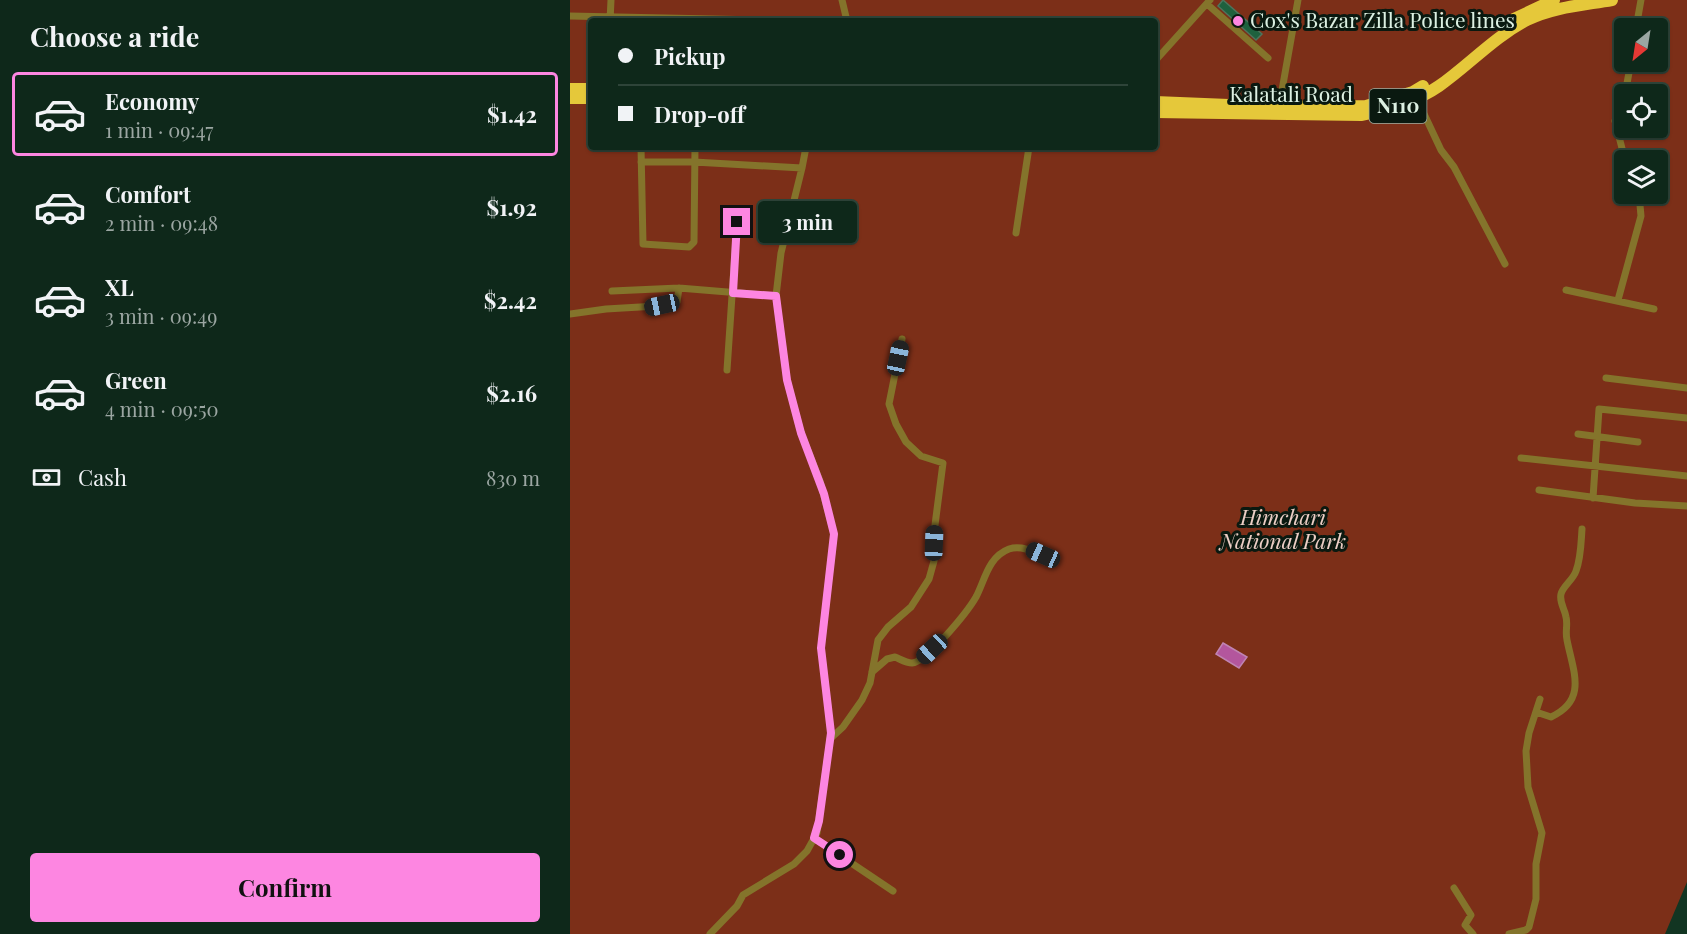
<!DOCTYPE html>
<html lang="en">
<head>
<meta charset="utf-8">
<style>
	:root { --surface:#0e281a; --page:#1c3427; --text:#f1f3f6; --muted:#9ba6a2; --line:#2e4439; --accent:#fd86e1 }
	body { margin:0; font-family:"Playfair Display",serif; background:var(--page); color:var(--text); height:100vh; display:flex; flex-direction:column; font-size:22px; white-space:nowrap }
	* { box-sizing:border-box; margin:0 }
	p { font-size:20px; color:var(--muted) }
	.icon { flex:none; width:33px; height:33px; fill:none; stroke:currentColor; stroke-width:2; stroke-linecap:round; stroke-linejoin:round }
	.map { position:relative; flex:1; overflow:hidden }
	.side { display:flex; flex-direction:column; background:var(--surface); width:570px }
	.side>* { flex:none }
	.top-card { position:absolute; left:18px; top:18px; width:570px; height:132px; border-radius:6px; box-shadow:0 2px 4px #0004,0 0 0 2px var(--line); display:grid; align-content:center; height:132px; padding:0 30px; background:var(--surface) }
	.needle { width:39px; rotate:210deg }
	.controls { position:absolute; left:1044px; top:18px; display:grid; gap:12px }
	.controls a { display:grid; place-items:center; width:54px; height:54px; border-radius:6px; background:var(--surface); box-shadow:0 2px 4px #0004,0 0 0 2px var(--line); font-size:30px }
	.end { position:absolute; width:27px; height:27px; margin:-14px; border:8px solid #fd86e1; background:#111; box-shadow:0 0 0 3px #111 }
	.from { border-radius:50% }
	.bubble { position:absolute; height:42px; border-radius:6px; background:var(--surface); box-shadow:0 2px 4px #0004,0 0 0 2px var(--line); font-size:20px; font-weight:700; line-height:42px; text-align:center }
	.car { position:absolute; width:18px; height:36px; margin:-18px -9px; border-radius:8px; box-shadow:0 0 4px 2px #0007; background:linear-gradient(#222 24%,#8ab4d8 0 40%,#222 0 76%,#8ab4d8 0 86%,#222 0) }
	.top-card b { display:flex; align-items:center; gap:21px; height:57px; font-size:22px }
	.top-card b+b { border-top:2px solid var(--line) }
	.top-card i { width:15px; height:15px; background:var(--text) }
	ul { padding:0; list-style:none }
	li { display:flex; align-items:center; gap:18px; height:84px; margin:0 12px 9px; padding:0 18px; border:3px solid transparent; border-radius:6px }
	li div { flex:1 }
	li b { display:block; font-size:22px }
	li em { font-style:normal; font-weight:700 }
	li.on { border-color:var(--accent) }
	li>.icon { width:54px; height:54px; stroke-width:1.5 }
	h2 { padding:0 30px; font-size:27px; line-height:72px }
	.pay { display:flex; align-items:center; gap:15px; height:66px; padding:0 30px; font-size:22px }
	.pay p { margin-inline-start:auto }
	.button { display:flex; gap:12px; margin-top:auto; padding:12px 30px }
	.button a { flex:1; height:69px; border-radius:6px; background:var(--accent); color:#111; font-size:24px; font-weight:700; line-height:69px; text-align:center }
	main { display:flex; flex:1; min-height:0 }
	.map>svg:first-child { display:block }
</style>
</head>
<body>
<main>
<section class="side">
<h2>Choose a ride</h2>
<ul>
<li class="on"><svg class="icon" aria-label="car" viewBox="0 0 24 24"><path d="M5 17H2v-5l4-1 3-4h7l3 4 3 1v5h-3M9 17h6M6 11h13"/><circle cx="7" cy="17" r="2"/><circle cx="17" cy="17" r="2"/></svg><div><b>Economy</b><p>1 min · 09:47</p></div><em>$1.42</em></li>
<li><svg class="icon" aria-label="car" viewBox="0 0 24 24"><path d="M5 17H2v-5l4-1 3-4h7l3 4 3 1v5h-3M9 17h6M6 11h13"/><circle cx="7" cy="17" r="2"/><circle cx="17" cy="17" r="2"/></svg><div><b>Comfort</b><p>2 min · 09:48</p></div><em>$1.92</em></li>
<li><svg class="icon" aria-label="car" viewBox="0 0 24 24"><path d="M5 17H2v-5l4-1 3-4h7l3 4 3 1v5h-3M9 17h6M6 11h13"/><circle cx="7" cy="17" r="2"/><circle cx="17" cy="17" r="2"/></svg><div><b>XL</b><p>3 min · 09:49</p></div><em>$2.42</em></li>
<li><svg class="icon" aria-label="car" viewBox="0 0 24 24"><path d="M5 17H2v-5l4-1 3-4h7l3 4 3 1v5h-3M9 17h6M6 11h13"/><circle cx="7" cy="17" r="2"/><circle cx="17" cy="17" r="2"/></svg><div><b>Green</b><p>4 min · 09:50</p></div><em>$2.16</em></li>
</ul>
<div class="pay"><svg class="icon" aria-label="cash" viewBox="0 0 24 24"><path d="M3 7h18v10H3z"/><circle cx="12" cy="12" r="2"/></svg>Cash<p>830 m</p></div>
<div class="button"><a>Confirm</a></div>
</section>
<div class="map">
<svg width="1117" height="934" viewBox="0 0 1117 934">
	<rect width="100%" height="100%" fill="#123522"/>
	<path fill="#7c2f18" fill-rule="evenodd" d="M0 0H1117V882L1095 934H0ZM21 21H585V147H21ZM1054 28H1088V62H1054ZM1054 94H1088V128H1054ZM1054 160H1088V194H1054Z"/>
	<path fill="#b3569d" stroke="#bf84b2" stroke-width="1.5" d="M653 643 677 657 669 668 646 654Z"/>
	<path fill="#1e613e" stroke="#4e735c" stroke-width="1.5" d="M653 0 692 34 686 40 648 6Z"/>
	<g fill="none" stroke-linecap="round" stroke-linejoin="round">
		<path stroke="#84742b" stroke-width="7" d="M272 0 277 21
			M637 4 698 58
			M0 16 191 20
			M40 21 41 0
			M1066 28 1071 0
			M585 61 640 0
			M1055 94 1061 62
			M1054 95 1045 121 1055 160
			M847 99 871 150 884 167 935 264
			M709 107 728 0
			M71 147 73 244 119 247 124 242 125 147
			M71 162H124L232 168 236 147
			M446 233 459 147
			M996 290 1084 309
			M42 291 109 288 206 296
			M1048 300 1071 216 1069 194
			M0 314 36 309 104 305 107 302 109 288
			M157 370 167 222
			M1036 378 1117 388
			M1008 434 1068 442
			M951 458 1117 476
			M969 490 1065 503 1117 506
			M1023 498 1029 409 1117 418
			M302 672 317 659 325 657C330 659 336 663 342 663 357 662 398 611 406 597 415 580 418 557 439 549 454 544 465 555 479 555
			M966 712 981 717C1018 700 1003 671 997 640 995 632 998 624 996 617 995 609 989 603 991 594 993 586 1003 580 1006 571 1011 558 1011 543 1012 529
			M260 739 273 727 292 700 300 683 308 640 318 627 341 607 359 579 364 561 365 525 373 463 351 456 336 442 326 424 319 404 332 339
			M244 838 323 891
			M884 888 901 915 895 925 903 934
			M140 934 167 906 173 895 224 864 237 851 247 833 261 733 251 648 264 534 250 481 231 433 217 380 206 296 211 253 232 168
			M939 934 956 930 959 927 966 899V864L972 833 958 787 956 751 959 733 970 699"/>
		<path stroke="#e5c83a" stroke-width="12" d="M944 19 984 0
			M0 89H21
			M0 98H21
			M585 102 709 107 796 106 843 92 853 86
			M585 112 792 115C819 109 846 102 869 86 899 65 924 37 957 20 983 7 1014 5 1042 0"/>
	</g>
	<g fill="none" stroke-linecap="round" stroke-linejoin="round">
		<path stroke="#fd86e1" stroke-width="8" d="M167 222 163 293 206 296 217 380 231 433 254 494 264 534 251 648 261 733 249 821 244 838 270 855"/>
	</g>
	<circle fill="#fd86e1" stroke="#0a1910" stroke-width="2" cx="668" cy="21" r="6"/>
	<g text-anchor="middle" stroke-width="6" stroke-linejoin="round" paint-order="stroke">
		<rect fill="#0a1910" stroke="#9db0a3" stroke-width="1.5" x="799.5" y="89" width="57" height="34" rx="4.5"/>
		<g font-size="20" font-weight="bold" fill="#dcf0e2">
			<text x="828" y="113">N110</text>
		</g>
		<g font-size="21" fill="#dcf0e2" stroke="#0a1910" text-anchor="start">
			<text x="680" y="28">Cox's Bazar Zilla Police lines</text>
		</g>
		<g font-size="21" fill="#dcf0e2" stroke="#0a1910">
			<text x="721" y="102">Kalatali Road</text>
		</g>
		<g font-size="21" font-style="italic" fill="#edcfc6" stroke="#0a1910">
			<text x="713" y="525">Himchari<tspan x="713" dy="24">National Park</tspan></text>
		</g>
	</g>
</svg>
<div class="controls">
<a><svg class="needle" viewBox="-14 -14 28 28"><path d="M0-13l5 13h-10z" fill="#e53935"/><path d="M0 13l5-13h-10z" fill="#9ba6a2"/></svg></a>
<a><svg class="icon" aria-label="locate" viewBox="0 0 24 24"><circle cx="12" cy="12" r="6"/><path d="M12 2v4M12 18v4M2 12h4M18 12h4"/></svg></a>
<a><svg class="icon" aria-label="layers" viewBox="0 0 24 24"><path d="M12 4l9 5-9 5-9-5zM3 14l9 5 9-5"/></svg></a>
</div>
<i class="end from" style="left:270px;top:855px"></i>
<i class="end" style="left:167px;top:222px"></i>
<div class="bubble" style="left:188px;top:201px;width:99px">3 min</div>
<i class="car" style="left:92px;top:305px;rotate:258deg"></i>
<i class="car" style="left:328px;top:358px;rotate:12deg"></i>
<i class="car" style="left:364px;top:543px;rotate:2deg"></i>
<i class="car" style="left:473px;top:555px;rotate:294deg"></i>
<i class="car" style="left:362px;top:649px;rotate:227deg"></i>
<div class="top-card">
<b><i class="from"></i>Pickup</b>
<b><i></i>Drop-off</b>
</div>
</div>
</main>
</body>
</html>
